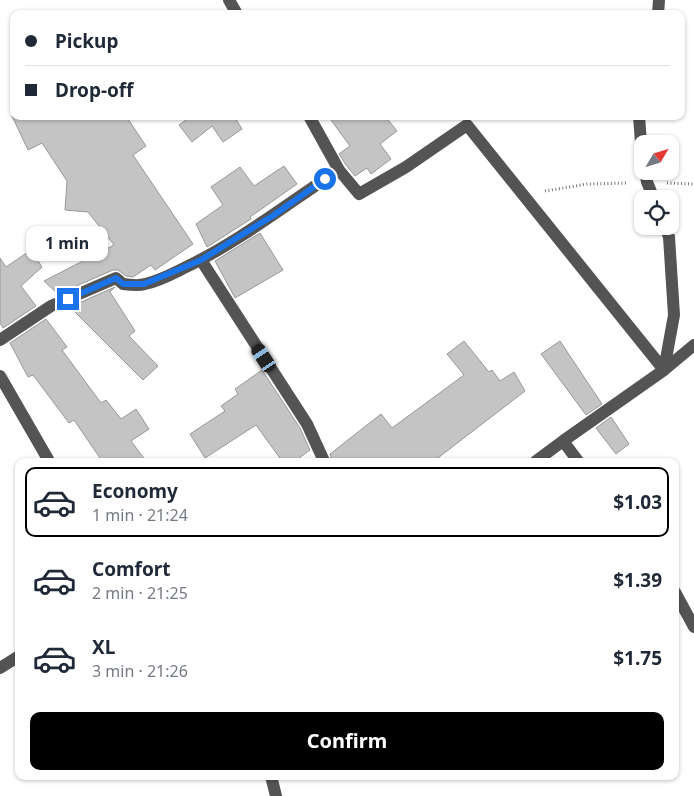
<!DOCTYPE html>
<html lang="en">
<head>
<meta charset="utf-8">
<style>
	:root { --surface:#fff; --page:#f2f2f3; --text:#1f2937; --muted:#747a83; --line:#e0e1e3; --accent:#000 }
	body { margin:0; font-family:"Noto Sans",sans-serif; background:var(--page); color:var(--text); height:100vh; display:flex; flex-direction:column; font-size:19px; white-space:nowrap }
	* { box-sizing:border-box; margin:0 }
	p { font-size:16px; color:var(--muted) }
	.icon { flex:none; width:28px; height:28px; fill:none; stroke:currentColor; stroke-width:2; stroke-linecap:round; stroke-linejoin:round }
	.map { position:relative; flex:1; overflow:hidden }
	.side { position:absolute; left:15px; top:458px; width:664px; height:322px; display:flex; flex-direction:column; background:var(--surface); border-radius:10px; box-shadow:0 1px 4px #0004 }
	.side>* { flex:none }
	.hud { position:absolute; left:10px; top:10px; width:675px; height:110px; border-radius:10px; box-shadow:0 1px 4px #0004; display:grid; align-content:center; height:110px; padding:0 15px; background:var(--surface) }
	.needle { width:32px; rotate:52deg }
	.fabs { position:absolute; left:634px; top:135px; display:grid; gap:10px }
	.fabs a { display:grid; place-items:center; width:45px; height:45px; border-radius:10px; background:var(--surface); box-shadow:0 1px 4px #0004; font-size:25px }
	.end { position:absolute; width:22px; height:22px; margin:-11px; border:6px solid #1a73e8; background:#fff; box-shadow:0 0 0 2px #fff }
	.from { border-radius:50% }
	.bubble { position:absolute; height:35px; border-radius:10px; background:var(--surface); box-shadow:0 1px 4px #0004; font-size:16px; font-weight:700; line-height:35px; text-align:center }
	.car { position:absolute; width:15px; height:30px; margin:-15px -8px; border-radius:6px; box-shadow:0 0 4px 1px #0007; background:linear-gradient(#222 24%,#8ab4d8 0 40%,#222 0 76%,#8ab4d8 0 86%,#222 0) }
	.hud b { display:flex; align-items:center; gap:18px; height:48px; font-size:19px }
	.hud b+b { border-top:1px solid var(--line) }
	.hud i { width:12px; height:12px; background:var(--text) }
	ul { padding:9px 0 0; list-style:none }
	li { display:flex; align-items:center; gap:15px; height:70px; margin:0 10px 8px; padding:0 5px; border:2px solid transparent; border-radius:10px }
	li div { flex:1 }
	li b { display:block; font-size:19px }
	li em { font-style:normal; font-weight:700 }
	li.on { border-color:var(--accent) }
	li>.icon { width:45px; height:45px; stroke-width:1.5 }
	.action { display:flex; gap:10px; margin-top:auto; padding:10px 15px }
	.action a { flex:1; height:58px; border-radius:10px; background:var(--accent); color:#fff; font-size:20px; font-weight:700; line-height:58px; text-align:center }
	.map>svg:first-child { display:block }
</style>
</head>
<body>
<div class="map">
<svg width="694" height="796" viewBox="0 0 694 796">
	<rect width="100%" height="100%" fill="#fff"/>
	<path fill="#c4c4c4" stroke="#989898" d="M12 116H126L146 146 133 155 193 244 155 270 151 265 133 277 126 276 118 270H113L58 294 44 281 114 245 88 212 65 210 67 181 42 143 28 150Z
		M191 116H234L242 129 223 142 212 126 192 142 179 125Z
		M328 116H385L397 131 380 144 391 159 371 174 367 168 355 176 346 165 339 154 350 146Z
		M284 166 297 184 250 217 251 219 207 247 196 224 223 205 211 187 240 167 254 186Z
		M260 233 283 270 235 298 215 261Z
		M31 250 42 267 21 286 36 306 3 328 0 323V258L6 267Z
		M115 287 110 292 135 331 129 336 158 366 143 380 70 307Z
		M46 319 67 347 62 350 101 403 106 400 121 419 136 409 149 429 131 441 146 461H102L74 420 69 423 33 375 28 377 10 343Z
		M464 341 489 372 492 370 500 381 514 372 525 391 434 461H332L330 454 381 414 392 428 464 375 447 354Z
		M560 341 602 404 586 415 541 354Z
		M262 370 300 428 310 450 295 461H282L256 425 205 458 190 434 225 411 221 406 238 394 235 389Z
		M611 417 629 444 616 454 596 428Z"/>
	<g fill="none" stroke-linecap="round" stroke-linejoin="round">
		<path stroke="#767676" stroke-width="3" stroke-dasharray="1 2.5" stroke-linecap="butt" d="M667 183 694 184
			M545 191 587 184 628 183"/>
		<path stroke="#545454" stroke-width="12" d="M229 0 237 14
			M658 14 659 0
			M309 116 339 170
			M639 116 642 156
			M645 171 647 182 654 199
			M201 260 307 424 324 461
			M0 340 51 306 116 278 123 284C130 285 139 286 145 284 159 281 172 274 184 268 239 242 288 203 339 170L359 194 406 167 467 125 664 370
			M664 370 674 315 669 237 665 226
			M0 376 49 461
			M536 461 563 441
			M578 461 563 441 664 370 694 345
			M675 592 694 627
			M0 668 19 656
			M271 776 276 796"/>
	</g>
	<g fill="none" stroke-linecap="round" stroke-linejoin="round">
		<path stroke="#1a73e8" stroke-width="6" d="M68 299 116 278 123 284H144L201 260 274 215 325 179"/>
	</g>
</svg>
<div class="fabs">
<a><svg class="needle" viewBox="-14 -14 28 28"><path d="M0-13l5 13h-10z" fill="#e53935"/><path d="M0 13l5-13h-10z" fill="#747a83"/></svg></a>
<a><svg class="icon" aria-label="locate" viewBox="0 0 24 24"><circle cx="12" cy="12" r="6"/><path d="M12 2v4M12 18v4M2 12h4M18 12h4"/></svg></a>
</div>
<i class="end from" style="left:325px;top:179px"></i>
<i class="end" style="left:68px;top:299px"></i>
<div class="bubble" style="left:26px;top:226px;width:82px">1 min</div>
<i class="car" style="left:264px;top:358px;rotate:327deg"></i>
<div class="hud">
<b><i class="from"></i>Pickup</b>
<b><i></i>Drop-off</b>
</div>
<section class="side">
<ul>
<li class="on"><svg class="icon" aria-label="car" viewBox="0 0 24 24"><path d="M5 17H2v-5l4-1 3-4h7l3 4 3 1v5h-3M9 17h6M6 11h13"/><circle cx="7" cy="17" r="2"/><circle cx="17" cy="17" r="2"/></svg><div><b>Economy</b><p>1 min · 21:24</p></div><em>$1.03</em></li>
<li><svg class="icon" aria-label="car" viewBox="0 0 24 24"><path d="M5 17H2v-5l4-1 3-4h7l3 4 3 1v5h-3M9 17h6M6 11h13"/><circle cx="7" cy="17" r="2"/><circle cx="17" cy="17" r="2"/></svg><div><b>Comfort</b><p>2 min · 21:25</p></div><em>$1.39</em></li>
<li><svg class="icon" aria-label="car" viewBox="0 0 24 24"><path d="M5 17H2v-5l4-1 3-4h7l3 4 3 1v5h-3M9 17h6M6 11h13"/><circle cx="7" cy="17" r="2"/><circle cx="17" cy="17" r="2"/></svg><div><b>XL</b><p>3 min · 21:26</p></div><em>$1.75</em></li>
</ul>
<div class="action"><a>Confirm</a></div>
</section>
</div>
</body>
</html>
